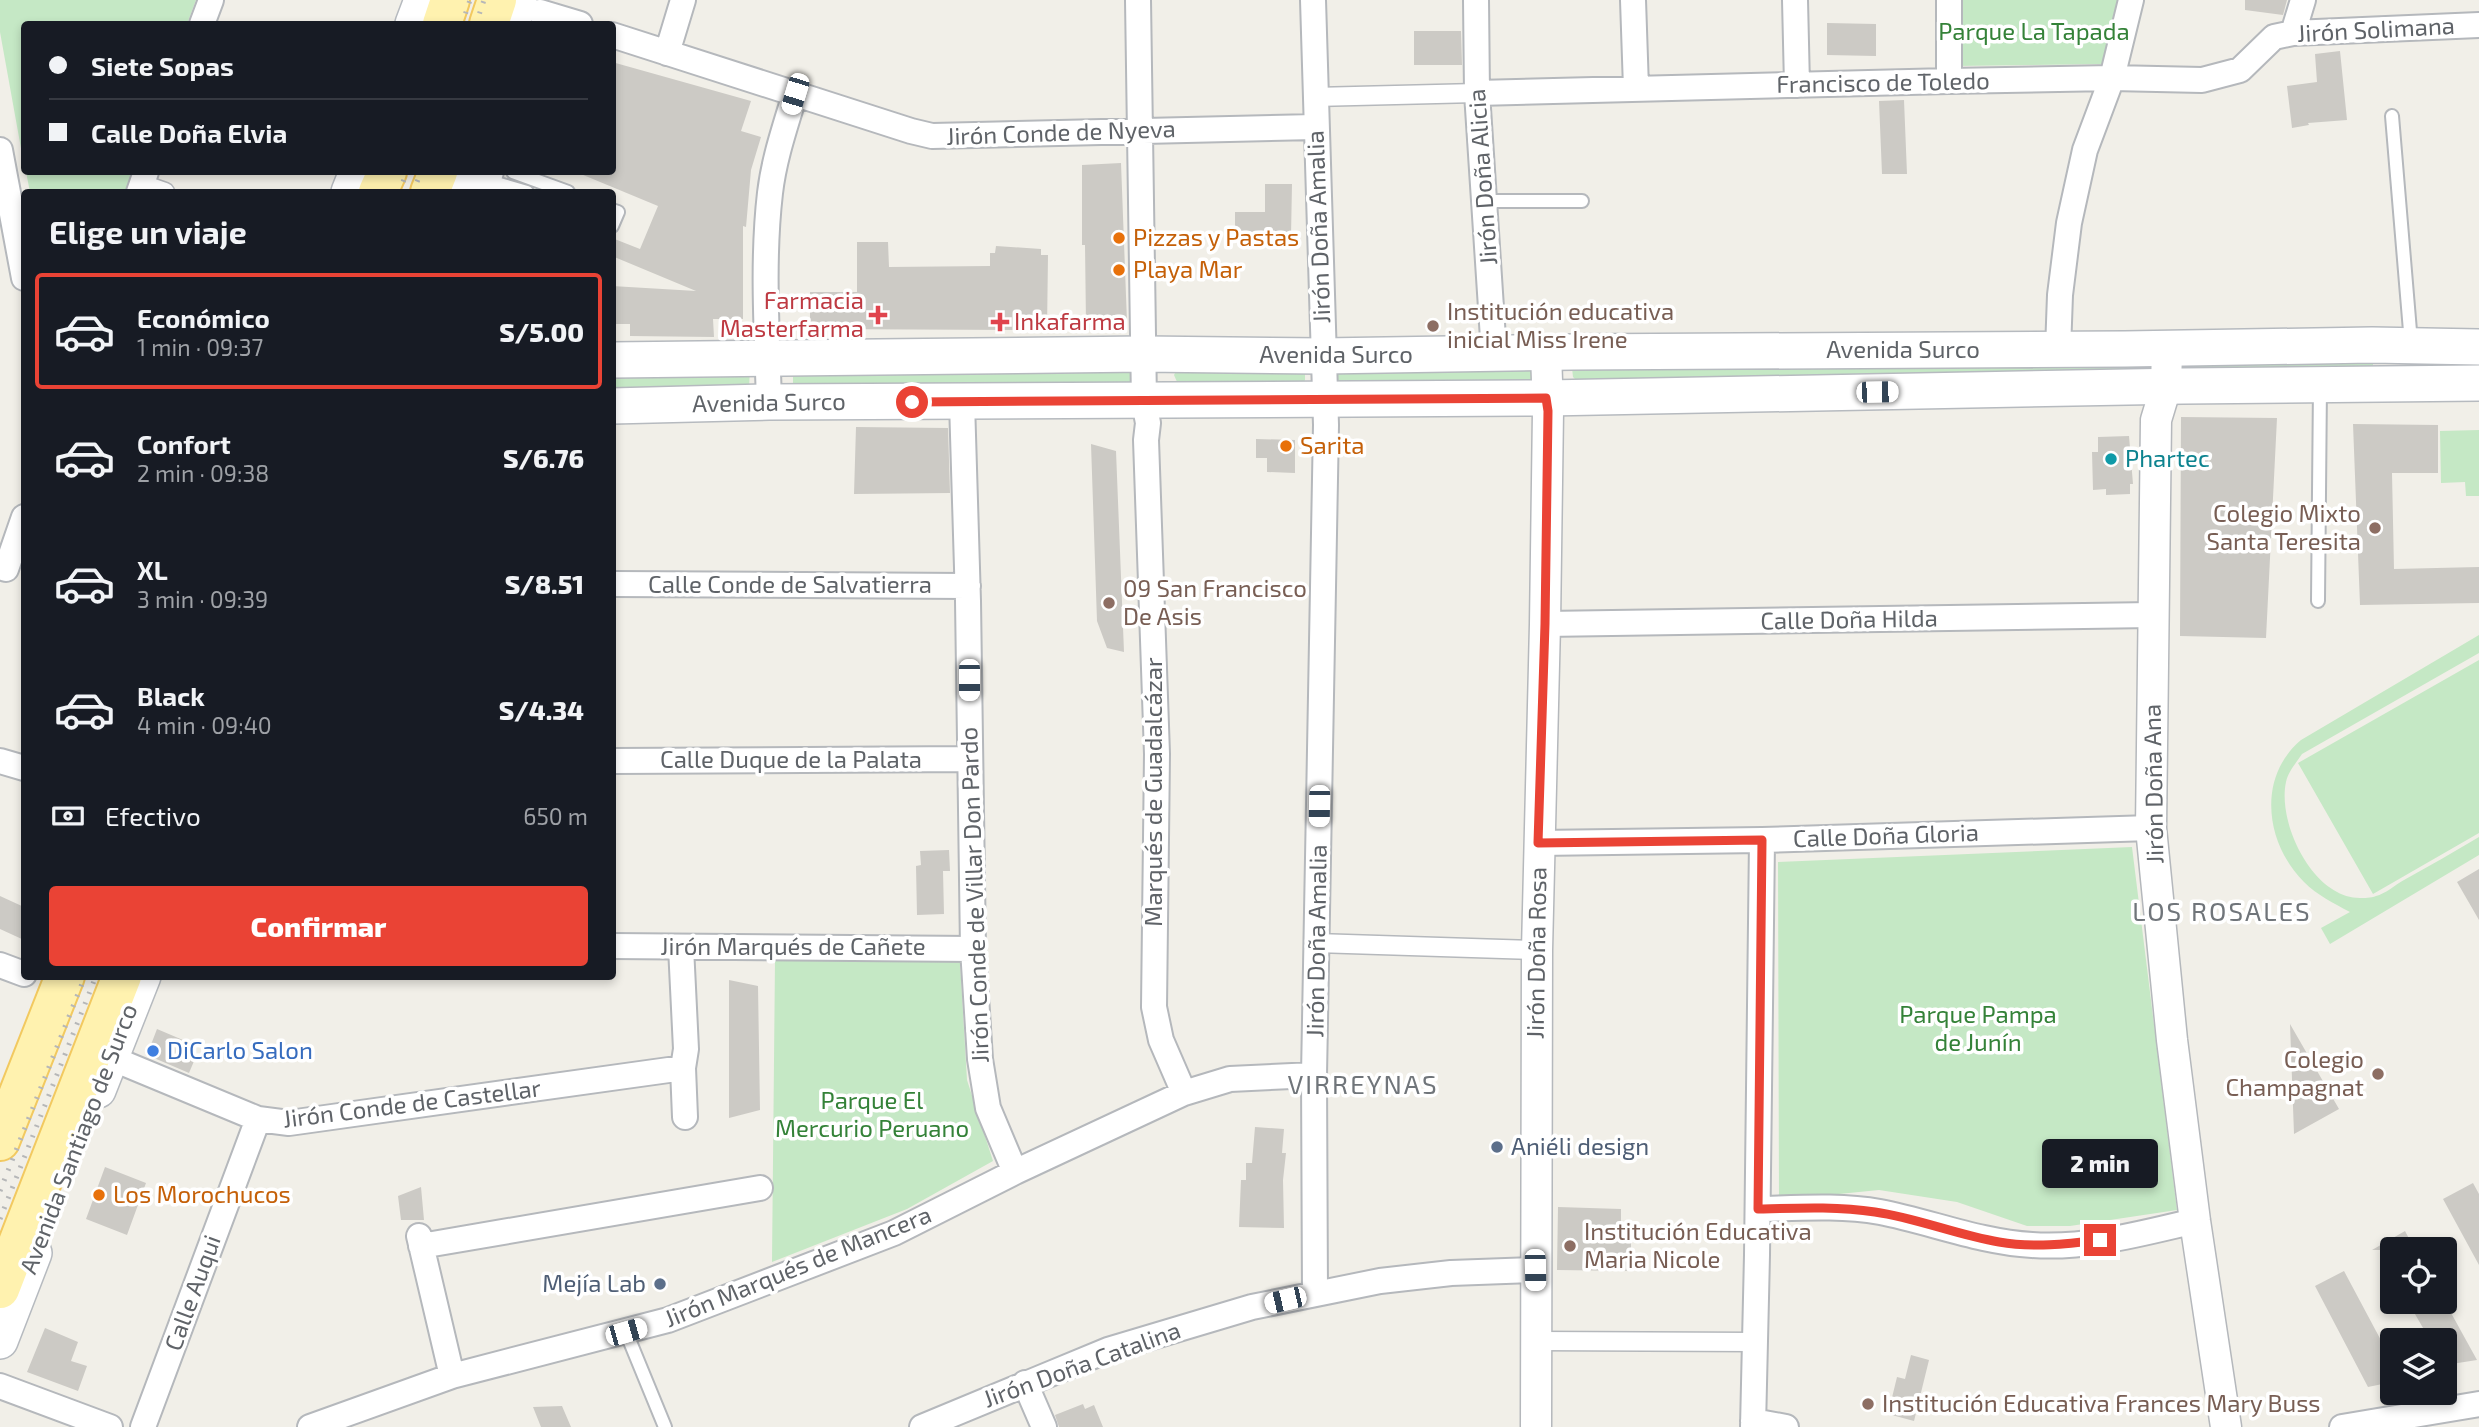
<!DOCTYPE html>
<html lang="es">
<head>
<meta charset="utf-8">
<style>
	:root { --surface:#171b24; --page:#242831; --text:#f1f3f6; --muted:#9ea1a6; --line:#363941; --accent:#ea4335 }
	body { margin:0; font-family:"Exo 2",sans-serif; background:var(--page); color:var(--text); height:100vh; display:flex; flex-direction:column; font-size:26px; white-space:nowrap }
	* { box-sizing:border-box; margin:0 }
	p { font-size:23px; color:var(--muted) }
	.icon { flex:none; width:38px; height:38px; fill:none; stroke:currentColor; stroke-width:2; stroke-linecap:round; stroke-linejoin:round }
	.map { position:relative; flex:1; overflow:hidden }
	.side { position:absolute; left:21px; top:189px; width:595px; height:791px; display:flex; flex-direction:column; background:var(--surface); border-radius:7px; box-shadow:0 4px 10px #0003 }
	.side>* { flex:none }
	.hud { position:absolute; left:21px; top:21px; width:595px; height:154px; border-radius:7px; box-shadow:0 4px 10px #0003; display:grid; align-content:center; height:154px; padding:0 28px; background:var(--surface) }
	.buttons { position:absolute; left:2380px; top:1237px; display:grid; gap:14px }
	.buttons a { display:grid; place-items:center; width:77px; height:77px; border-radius:7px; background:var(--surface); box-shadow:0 4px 10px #0003; font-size:35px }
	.end { position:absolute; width:32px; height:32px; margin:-16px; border:9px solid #ea4335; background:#fff; box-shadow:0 0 0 4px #fff }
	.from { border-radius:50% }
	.bubble { position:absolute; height:49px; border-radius:7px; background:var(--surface); box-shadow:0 4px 10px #0003; font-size:23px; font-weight:800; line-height:49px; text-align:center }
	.car { position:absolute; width:21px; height:42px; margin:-21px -10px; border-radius:9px; box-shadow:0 0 5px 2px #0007; background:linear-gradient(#fff 24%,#345 0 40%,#fff 0 76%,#345 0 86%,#fff 0) }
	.hud b { display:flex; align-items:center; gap:24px; height:66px; font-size:26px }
	.hud b+b { border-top:2px solid var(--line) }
	.hud i { width:18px; height:18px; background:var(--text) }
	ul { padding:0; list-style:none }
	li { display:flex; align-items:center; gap:21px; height:116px; margin:0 14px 10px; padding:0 14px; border:4px solid transparent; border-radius:7px }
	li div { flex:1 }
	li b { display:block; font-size:26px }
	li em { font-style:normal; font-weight:800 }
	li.active { border-color:var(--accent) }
	li>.icon { width:63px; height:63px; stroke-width:1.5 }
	h2 { padding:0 28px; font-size:32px; line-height:84px }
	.pay { display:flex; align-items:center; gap:18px; height:77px; padding:0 28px; font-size:26px }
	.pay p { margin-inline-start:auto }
	.button { display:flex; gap:14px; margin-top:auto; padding:14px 28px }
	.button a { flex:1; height:80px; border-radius:7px; background:var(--accent); color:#fff; font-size:28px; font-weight:800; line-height:80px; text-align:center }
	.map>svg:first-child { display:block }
</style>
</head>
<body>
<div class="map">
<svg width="2479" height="1427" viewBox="0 0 2479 1427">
	<rect width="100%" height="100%" fill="#f1efe8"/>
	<path fill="#c5e8c5" d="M0 0H196L187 24H24V165L0 32Z
		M1956 0H2118L2104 64 1956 66Z
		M26 172H132L125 192H30Z
		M2373 361V372L2182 375 2183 364Z
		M2140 364V373L1580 384 1573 377 1572 368Z
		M750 365 749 390 613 393 612 370Z
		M1133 365V392L793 395V369Z
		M1536 368 1535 380 1529 389 1336 384 1334 371Z
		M1177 369 1305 370V380L1300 389 1181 391 1174 375Z
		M2479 430V496H2466L2465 482 2441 483 2440 431Z
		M2479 635V653L2302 754C2296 763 2288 772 2286 782 2277 823 2313 898 2360 898 2364 898 2371 898 2376 896 2385 894 2395 885 2404 880 2429 866 2454 852 2479 837V855L2330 944 2321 928 2350 912C2333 903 2317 895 2304 882 2265 843 2257 777 2301 740Z
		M2479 660V833L2373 894 2298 763Z
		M2132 847 2177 1210 2070 1226H2027L1957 1202 1879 1190 1779 1200 1778 862Z
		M775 960 960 962 967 1080 993 1161 907 1209 772 1262Z"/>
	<path fill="#cccac5" d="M2245 0H2287L2283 15 2245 10Z
		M1827 23 1876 24V56L1827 55Z
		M1414 31H1461L1462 65H1414Z
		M2340 51 2347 120 2308 123 2309 125 2292 128 2287 86 2317 82 2315 54Z
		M612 62 751 101 741 131 761 137 751 170 746 227 743 226V319H713L714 337 630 336V324H612V286L696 291 612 256V238L640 249 658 206 576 172H612Z
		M1904 100 1907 174H1882L1879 101Z
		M1121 163 1127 322 1086 323 1085 245H1082V165Z
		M1265 184H1292L1291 236 1235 235V212H1265Z
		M857 242H888L889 267 990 266V253H995L996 246 1041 249V255H1048L1047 330 810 329V292H857Z
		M2181 417 2277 418 2266 638 2180 636Z
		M2353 424 2438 425V473H2392L2394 569 2479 567V603L2360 605Z
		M856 427 948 428 950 493 854 494Z
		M2129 436 2133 484H2130V494L2106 495V489L2093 490 2092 452H2098V437Z
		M1256 439 1295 440V473L1267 472V458H1256Z
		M1091 444 1116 451 1124 652 1107 648 1097 621Z
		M949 850 950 871H943L944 914 917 915 916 866 921 865 920 851Z
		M2479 869V920L2457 882Z
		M0 896 24 907V940L0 929Z
		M729 980 758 986 760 1110 729 1118Z
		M2290 1024 2339 1109 2294 1134Z
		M157 1029 190 1043 187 1049 197 1054 189 1073 147 1055Z
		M1255 1127 1284 1129 1282 1153H1286L1283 1180 1284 1228 1239 1227 1241 1180H1246V1163H1252Z
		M105 1167 146 1183 127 1235 86 1219Z
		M2473 1183 2479 1194V1265L2443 1199Z
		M421 1187 424 1220H401L398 1196Z
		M1558 1207 1621 1209V1237H1631V1271L1557 1270Z
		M2405 1231 2415 1250H2372Z
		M2344 1271 2392 1361V1382L2368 1387 2315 1286Z
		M2408 1302H2445L2477 1360 2445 1365V1340H2430Z
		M45 1328 78 1342 71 1361 87 1366 78 1391 27 1372Z
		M1911 1355 1929 1360 1914 1421 1888 1414 1897 1377 1905 1379Z
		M1083 1404 1085 1409 1094 1405 1103 1427H1059L1055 1415Z
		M562 1406 571 1427H541L533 1407Z"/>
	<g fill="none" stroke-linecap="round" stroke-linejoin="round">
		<g stroke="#b5b8bc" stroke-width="16">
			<path id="service" d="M2392 116 2411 343
				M513 172 568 192
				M489 181 527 192
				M1483 201H1582
				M612 210 618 212 612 226
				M2318 601 2320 385
				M626 1332 665 1427"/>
		</g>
		<g stroke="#b5b8bc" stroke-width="21">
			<path id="pedestrian" d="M1314 97 1477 93
				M142 184 165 192
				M1316 943 1537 950
				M1536 1341 1755 1342"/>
		</g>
		<g stroke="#b5b8bc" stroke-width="28">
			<path id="minor" d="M1138 0 1144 402 1148 423 1146 440 1157 754 1154 1007 1161 1040 1184 1093
				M1313 0 1326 425 1314 1075 1315 1294
				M1476 0 1477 93 1494 354
				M1633 0 1636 88
				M1795 0 1797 85
				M1949 0V81
				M540 12 580 24
				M202 24 211 0
				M2293 33 2303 0
				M612 35 911 131 932 136 1315 127
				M667 53 683 0
				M1477 93 1949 81 2112 78 2202 80 2240 70 2274 37 2293 33 2479 25
				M0 150 24 278
				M139 192 146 172
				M485 192 491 172
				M2058 350 2060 295 2069 223 2085 150 2112 78 2131 0
				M769 402C767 333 762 262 770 193 774 159 785 127 795 94
				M962 402 968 601 973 949 980 1059 988 1108 1015 1172
				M6 569 24 517
				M612 584 968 586
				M1545 624 2153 615
				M0 761 24 768
				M612 761 970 759
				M1538 843 1762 840 2151 828
				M612 946 973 949
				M681 947 686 1049 683 1068 685 1117
				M0 965 24 974
				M111 1058 258 1119 289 1123 683 1068
				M1758 1209C1799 1208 1840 1205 1880 1212 1931 1222 1980 1242 2032 1245 2086 1249 2143 1233 2195 1221
				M419 1236 452 1376
				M421 1246 760 1188
				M1025 1383 1044 1427
				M0 1386 110 1427
				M1753 1421 1786 1427
				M143 1427 258 1119
				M310 1427 452 1376 668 1320 894 1233 1015 1172 1184 1093 1230 1079 1314 1075
				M922 1427 1108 1350 1252 1307 1380 1281 1451 1273 1535 1270
				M1753 1427 1757 1255 1762 840
				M2342 1427 2479 1404"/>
		</g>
		<g stroke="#b5b8bc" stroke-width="33">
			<path id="tertiary" d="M2167 349 2166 387 2156 420 2151 828 2172 1040 2195 1221 2226 1427
				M1536 1427 1537 950 1545 624 1548 411 1546 352"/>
		</g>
		<g stroke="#b6babf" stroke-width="38">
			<path id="secondary" d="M413 24 422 0
				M512 24 519 0
				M349 192 357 172
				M460 192 467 172
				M612 360 1144 354 1323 356 1572 352 2125 349 2372 345 2479 347
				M612 406 769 402 1547 398 2183 386 2479 383
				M98 1090 143 976
				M0 1341 34 1253"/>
		</g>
		<g stroke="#f2c960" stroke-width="42">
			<path id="primary" d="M442 24 450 0
				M489 24 497 0
				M378 192 387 172
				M430 192 438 172
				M0 1141 65 976
				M0 1289 122 976"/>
		</g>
		<use href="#service" stroke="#fff" stroke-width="12"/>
		<use href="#pedestrian" stroke="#fff" stroke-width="18"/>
		<use href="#minor" stroke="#fff" stroke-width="24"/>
		<use href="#tertiary" stroke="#fff" stroke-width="30"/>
		<use href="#secondary" stroke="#fff" stroke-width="35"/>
		<use href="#primary" stroke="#fff2af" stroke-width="38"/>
		<path stroke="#b6b7b8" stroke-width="5" stroke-dasharray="2 9" stroke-linecap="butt" d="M462 24 470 0
			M476 24 484 0
			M399 192 407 172
			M413 192 421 172
			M0 1191 85 976
			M0 1219 96 976"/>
	</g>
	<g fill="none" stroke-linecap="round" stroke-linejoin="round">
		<path stroke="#ea4335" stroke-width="9" d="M912 402 1546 398 1548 411 1545 624 1538 843 1762 840 1758 1209C1797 1208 1836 1206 1875 1212 1917 1218 1957 1235 1999 1242 2033 1248 2067 1244 2100 1240"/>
	</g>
	<g fill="#e8710a" stroke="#fff" stroke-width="2.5">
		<circle cx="1119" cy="238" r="7"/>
		<circle cx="1119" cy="270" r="7"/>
		<circle cx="1286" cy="446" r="7"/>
		<circle cx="99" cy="1195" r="7"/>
	</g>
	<g fill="#e0444e" stroke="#fff" stroke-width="2.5">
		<path d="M874.5 304.5h7v7h7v7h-7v7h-7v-7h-7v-7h7z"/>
		<path d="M996.5 311.5h7v7h7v7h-7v7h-7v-7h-7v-7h7z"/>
	</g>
	<g fill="#8d6e63" stroke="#fff" stroke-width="2.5">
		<circle cx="1433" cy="326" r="7"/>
		<circle cx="2375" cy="528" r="7"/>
		<circle cx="1109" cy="603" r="7"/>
		<circle cx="2378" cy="1074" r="7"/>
		<circle cx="1570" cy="1246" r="7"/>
		<circle cx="1868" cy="1404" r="7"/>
	</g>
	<circle fill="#0f9aa8" stroke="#fff" stroke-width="2.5" cx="2111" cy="459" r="7"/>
	<circle fill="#3f7fe0" stroke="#fff" stroke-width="2.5" cx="153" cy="1051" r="7"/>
	<g fill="#5c6f8a" stroke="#fff" stroke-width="2.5">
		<circle cx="1497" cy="1147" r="7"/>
		<circle cx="660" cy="1284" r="7"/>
	</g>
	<g text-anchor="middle" stroke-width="7" stroke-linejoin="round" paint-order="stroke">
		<g font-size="24" fill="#5f6368" stroke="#fff">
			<text transform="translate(2376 30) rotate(-3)" y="8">Jirón Solimana</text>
			<text transform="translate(1883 83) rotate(-1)" y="8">Francisco de Toledo</text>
			<text transform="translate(1061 133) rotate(-2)" y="8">Jirón Conde de Nyeva</text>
			<text transform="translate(1483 177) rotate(-94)" y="8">Jirón Doña Alicia</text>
			<text transform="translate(1319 227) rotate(-92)" y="8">Jirón Doña Amalia</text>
			<text x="1903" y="358">Avenida Surco</text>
			<text x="1336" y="363">Avenida Surco</text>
			<text transform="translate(769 403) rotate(-1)" y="8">Avenida Surco</text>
			<text x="790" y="593">Calle Conde de Salvatierra</text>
			<text transform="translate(1849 620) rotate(-1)" y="8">Calle Doña Hilda</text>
			<text x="791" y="768">Calle Duque de la Palata</text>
			<text transform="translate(2154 784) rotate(-91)" y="8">Jirón Doña Ana</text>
			<text transform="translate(1154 792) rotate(-90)" y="8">Marqués de Guadalcázar</text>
			<text transform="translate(1886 836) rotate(-2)" y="8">Calle Doña Gloria</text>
			<text transform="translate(975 895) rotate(-92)" y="8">Jirón Conde de Villar Don Pardo</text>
			<text transform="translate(1317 941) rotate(-89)" y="8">Jirón Doña Amalia</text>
			<text x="793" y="955">Jirón Marqués de Cañete</text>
			<text transform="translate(1537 953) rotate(-89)" y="8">Jirón Doña Rosa</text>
			<text transform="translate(412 1104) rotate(-7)" y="8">Jirón Conde de Castellar</text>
			<text transform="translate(79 1139) rotate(-69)" y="8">Avenida Santiago de Surco</text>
			<text transform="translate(798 1267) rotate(-22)" y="8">Jirón Marqués de Mancera</text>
			<text transform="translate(193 1293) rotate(-70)" y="8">Calle Auqui</text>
			<text transform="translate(1082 1365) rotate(-20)" y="8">Jirón Doña Catalina</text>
		</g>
		<g font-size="24" fill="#348238" stroke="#fff">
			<text x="2034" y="40">Parque La Tapada</text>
			<text x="1978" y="1023">Parque Pampa<tspan x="1978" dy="28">de Junín</tspan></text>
			<text x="872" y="1109">Parque El<tspan x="872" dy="28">Mercurio Peruano</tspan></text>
		</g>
		<g font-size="24" fill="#c56008" stroke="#fff" text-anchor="start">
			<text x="1133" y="246">Pizzas y Pastas</text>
			<text x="1133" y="278">Playa Mar</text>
			<text x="1300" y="454">Sarita</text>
			<text x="113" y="1203">Los Morochucos</text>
		</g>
		<g font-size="24" fill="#be3a42" stroke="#fff" text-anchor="end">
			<text x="864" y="309">Farmacia<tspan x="864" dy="28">Masterfarma</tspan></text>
			<text x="1014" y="330" text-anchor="start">Inkafarma</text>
		</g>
		<g font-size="24" fill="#785e54" stroke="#fff" text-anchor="start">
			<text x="1447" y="320">Institución educativa<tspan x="1447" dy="28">inicial Miss Irene</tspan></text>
			<text x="2361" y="522" text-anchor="end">Colegio Mixto<tspan x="2361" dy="28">Santa Teresita</tspan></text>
			<text x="1123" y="597">09 San Francisco<tspan x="1123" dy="28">De Asis</tspan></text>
			<text x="2364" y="1068" text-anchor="end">Colegio<tspan x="2364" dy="28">Champagnat</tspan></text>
			<text x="1584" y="1240">Institución Educativa<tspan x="1584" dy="28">Maria Nicole</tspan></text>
			<text x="1882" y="1412">Institución Educativa Frances Mary Buss</text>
		</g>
		<g font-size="24" fill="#0d838f" stroke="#fff" text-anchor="start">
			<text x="2125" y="467">Phartec</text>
		</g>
		<g font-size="24" fill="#366cbe" stroke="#fff" text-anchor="start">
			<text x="167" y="1059">DiCarlo Salon</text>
		</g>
		<g font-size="24" fill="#4e5e75" stroke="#fff" text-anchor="start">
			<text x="1511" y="1155">Aniéli design</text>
			<text x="646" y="1292" text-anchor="end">Mejía Lab</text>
		</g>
		<g font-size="26" letter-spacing="2" fill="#70757a" stroke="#fff">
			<text x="2222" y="921">LOS ROSALES</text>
			<text x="1363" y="1094">VIRREYNAS</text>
		</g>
	</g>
</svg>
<div class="buttons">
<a><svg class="icon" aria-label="locate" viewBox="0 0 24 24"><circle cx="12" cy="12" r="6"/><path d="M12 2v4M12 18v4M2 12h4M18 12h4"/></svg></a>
<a><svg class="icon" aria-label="layers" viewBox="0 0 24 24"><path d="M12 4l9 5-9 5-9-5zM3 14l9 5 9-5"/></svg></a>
</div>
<i class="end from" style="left:912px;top:402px"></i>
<i class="end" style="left:2100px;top:1240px"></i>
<div class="bubble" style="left:2042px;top:1139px;width:116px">2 min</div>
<i class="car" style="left:795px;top:94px;rotate:197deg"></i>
<i class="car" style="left:1877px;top:392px;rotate:89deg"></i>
<i class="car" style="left:969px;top:680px;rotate:180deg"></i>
<i class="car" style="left:1319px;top:806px;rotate:181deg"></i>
<i class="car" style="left:1535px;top:1270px;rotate:179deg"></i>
<i class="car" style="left:1285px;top:1300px;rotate:257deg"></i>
<i class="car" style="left:626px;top:1332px;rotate:74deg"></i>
<div class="hud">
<b><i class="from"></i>Siete Sopas</b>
<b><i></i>Calle Doña Elvia</b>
</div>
<section class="side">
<h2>Elige un viaje</h2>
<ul>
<li class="active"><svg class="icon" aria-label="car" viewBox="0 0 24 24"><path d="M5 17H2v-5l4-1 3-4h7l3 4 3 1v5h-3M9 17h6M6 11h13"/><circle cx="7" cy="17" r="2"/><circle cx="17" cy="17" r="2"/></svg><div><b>Económico</b><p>1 min · 09:37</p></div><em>S/5.00</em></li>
<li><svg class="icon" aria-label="car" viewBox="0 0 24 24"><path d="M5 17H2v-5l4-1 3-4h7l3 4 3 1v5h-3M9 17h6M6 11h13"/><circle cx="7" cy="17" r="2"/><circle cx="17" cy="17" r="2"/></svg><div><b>Confort</b><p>2 min · 09:38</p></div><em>S/6.76</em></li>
<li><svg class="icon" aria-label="car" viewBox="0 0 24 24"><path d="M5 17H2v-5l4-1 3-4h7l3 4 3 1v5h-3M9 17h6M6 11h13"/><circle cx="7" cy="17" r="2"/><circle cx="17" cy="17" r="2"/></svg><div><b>XL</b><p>3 min · 09:39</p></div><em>S/8.51</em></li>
<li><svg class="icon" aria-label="car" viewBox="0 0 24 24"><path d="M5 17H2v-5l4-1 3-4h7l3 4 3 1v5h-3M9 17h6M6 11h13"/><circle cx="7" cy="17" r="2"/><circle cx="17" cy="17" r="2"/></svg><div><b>Black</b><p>4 min · 09:40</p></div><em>S/4.34</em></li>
</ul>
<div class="pay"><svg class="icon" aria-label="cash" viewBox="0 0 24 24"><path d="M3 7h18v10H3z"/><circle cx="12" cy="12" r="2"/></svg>Efectivo<p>650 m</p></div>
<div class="button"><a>Confirmar</a></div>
</section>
</div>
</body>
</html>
